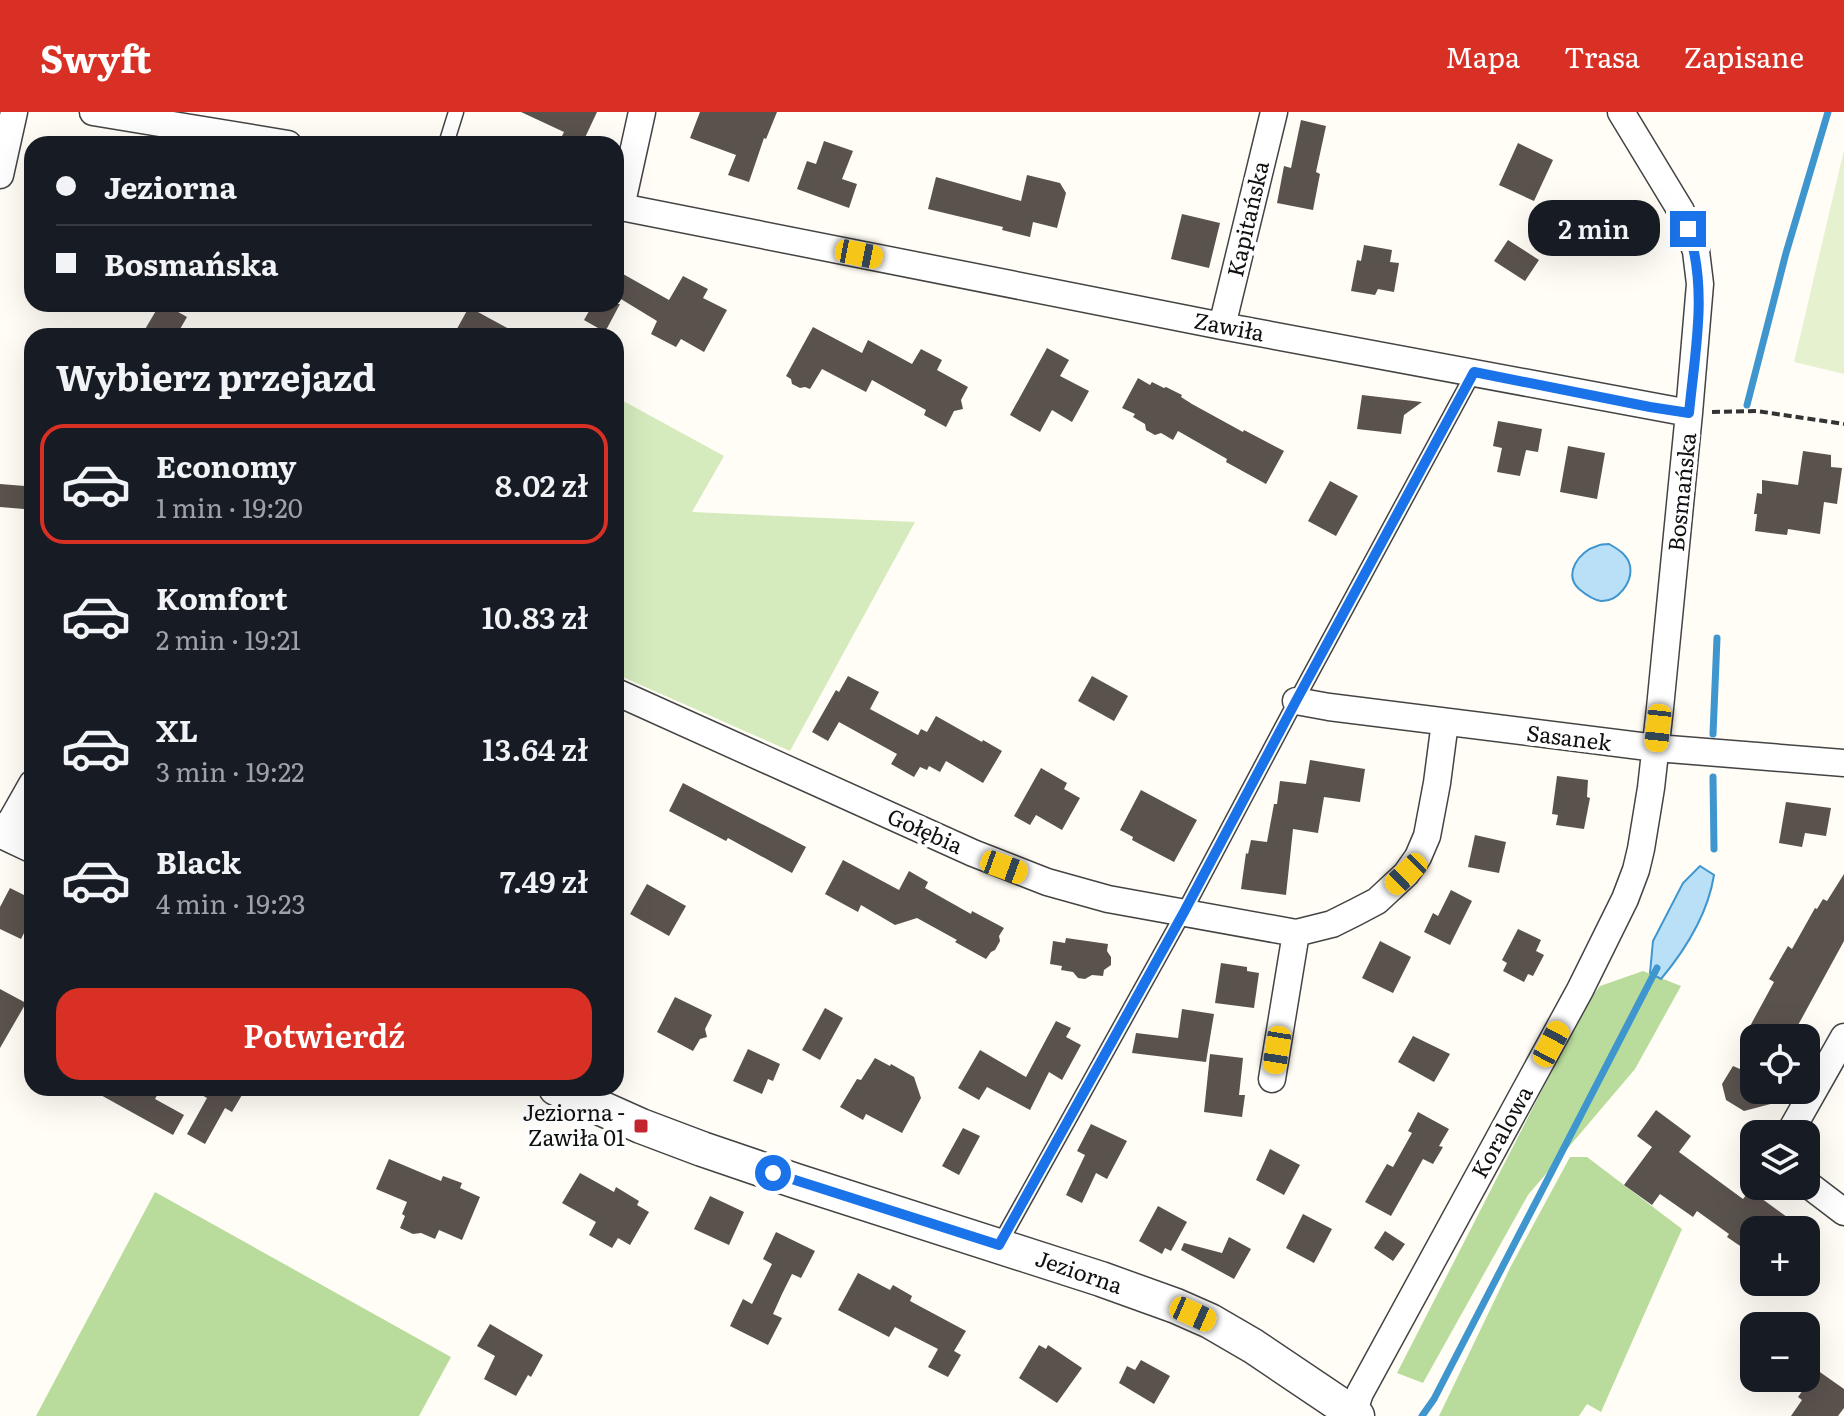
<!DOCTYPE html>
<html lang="pl">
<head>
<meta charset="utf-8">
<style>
	:root { --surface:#171b24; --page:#242831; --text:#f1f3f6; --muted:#9ea1a6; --line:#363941; --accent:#d93025 }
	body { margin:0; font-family:Literata,serif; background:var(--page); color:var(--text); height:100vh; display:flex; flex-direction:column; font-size:30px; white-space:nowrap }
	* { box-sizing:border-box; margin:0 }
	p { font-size:26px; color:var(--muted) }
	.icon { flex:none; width:44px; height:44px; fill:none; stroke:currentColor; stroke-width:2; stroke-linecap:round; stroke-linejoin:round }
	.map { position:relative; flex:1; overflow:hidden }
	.panel { position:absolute; left:24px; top:216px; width:600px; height:768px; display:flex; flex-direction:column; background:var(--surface); border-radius:24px; box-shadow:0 8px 32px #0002 }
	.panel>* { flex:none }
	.banner { position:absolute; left:24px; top:24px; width:600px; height:176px; border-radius:24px; box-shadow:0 8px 32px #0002; display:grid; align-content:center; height:176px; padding:0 32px; background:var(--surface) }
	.fabs { position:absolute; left:1740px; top:912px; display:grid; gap:16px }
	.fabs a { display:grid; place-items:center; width:80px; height:80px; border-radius:16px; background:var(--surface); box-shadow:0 8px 32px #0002; font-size:40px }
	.end { position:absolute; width:36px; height:36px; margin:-18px; border:10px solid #1a73e8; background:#fff; box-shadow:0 0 0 4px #fff }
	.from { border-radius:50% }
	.bubble { position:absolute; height:56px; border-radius:24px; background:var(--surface); box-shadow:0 8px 32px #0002; font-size:26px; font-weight:600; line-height:56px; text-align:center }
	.car { position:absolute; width:24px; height:48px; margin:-24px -12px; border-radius:10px; box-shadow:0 0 6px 2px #0007; background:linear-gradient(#f5c518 24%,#345 0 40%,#f5c518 0 76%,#345 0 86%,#f5c518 0) }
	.banner b { display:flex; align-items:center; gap:28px; height:76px; font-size:30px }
	.banner b+b { border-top:2px solid var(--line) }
	.banner i { width:20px; height:20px; background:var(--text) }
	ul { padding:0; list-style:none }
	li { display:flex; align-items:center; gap:24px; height:120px; margin:0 16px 12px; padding:0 16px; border:4px solid transparent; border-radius:24px }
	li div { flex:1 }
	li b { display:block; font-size:30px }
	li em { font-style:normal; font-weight:600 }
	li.selected { border-color:var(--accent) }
	li>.icon { width:72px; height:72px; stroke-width:1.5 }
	h2 { padding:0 32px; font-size:36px; line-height:96px }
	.action { display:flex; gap:16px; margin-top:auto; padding:16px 32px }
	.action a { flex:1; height:92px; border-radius:24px; background:var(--accent); color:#fff; font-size:32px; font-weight:600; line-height:92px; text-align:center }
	header { display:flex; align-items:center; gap:48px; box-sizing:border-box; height:112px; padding:0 40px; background:var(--accent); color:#fff }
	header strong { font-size:38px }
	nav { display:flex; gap:44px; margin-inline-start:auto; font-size:28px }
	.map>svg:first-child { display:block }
</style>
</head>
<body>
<header>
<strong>Swyft</strong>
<nav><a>Mapa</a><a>Trasa</a><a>Zapisane</a></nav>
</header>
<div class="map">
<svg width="1844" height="1304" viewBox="0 0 1844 1304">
	<rect width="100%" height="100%" fill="#fffdf5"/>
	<path fill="#d5ebbd" d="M616 285 724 344 692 400 915 410 790 639 616 562Z"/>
	<path fill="#b9dc9c" d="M1643 859 1681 874 1635 957 1528 1083 1423 1271 1397 1261 1585 894 1600 874Z
		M1570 1045H1587L1682 1117 1601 1300 1587 1292 1579 1304H1439L1511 1154Z
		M155 1080 451 1245 419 1304H36Z"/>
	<path fill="#e6f2cf" d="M1844 38V262L1794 250Z"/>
	<path fill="#b9e0f7" stroke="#3f96cf" stroke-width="2" d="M1609 432C1618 437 1628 443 1630 454 1633 470 1618 490 1601 489 1593 488 1585 482 1579 477 1563 462 1579 439 1597 434 1601 432 1605 432 1609 432Z
		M1700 754 1714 763C1708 801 1686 837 1661 867L1650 861 1653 829 1683 771Z"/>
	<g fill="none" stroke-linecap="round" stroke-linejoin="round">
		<path stroke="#3f96cf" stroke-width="7" d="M1747 293 1786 141 1828 0
			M1713 622 1717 526
			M1713 665 1714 737
			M1422 1304 1434 1287 1657 856"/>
	</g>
	<path fill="#5a524d" d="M521 0H597L582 32H558L564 20Z
		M700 0H777L766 27 764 26 749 70 728 63 736 43 690 26Z
		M1301 8 1326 14 1316 60 1320 62 1313 98 1277 91 1284 54 1291 56Z
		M824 29 853 39 842 67 857 72 849 96 797 77 807 49 816 52Z
		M1518 31 1553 48 1534 89 1499 73Z
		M1027 63 1060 71 1066 81 1057 116 1033 110 1030 125 1002 118 1003 115 928 97 936 65 1021 89Z
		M1182 102 1220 111 1209 156 1171 147Z
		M1508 128 1539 148 1525 169 1494 149Z
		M1364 133 1392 138 1390 150 1399 151 1394 180 1378 177 1375 183 1351 179 1357 148 1361 149Z
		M616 158 669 188 683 164 708 177 703 186 727 198 704 240 681 227 676 235 651 222 657 209 616 184Z
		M160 192H164L187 205 176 224H141Z
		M593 192H620L605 220 584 208Z
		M469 195 487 205 522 224H453Z
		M813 215 862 241 868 228 912 252 921 237 942 248 937 258 968 275 961 288 963 297 954 299 946 315 924 303 926 298 872 268 866 280 822 257 810 277 805 275 800 276 792 272 791 267 786 264Z
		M1047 236 1069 248 1060 264 1089 279 1072 310 1052 298 1040 320 1010 303Z
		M1138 266 1150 273 1152 270 1164 276 1166 275 1182 283 1181 285 1192 292 1243 320 1244 318 1284 339 1266 372 1226 350 1227 347 1178 319 1173 328 1161 321 1155 323 1146 318 1145 312 1133 305 1135 302 1122 296Z
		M1362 283 1422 290 1404 303 1401 322 1357 317Z
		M1498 309 1542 317 1538 340 1526 338 1520 364 1497 360 1502 336 1493 334Z
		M1568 334 1605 341 1597 387 1560 380Z
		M1803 339 1831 343V355L1842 356 1837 392 1824 390 1820 422 1788 417 1787 423 1755 419 1757 402H1754L1757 381 1762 382V368L1798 373Z
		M1330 369 1358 384 1336 424 1308 409Z
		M0 372 25 374 24 397 0 395Z
		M848 564 879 580 870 597 918 623 921 617 927 620 936 604 982 630 983 628 1002 639 983 671 946 649 940 660 929 654 927 658 920 655 914 665 891 652 897 642 839 610 828 629 812 620 836 578 839 580Z
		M1092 564 1128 584 1114 609 1078 589Z
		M1310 648 1365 657 1360 690 1324 685 1318 721 1293 717 1286 783 1241 777 1246 741 1248 742 1251 728 1267 730 1274 692H1277L1280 669 1306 672Z
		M1041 656 1067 671 1064 677 1080 686 1062 718 1036 703 1030 713 1014 704Z
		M1557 664 1588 668 1587 685 1590 686 1584 717 1556 713 1558 703 1552 702Z
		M683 671 806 735 792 761 728 726 726 729 669 699Z
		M1141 678 1197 708 1174 750 1132 728 1133 725 1120 718Z
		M1786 690 1831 696 1826 724 1805 721 1802 735 1779 731Z
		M1475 723 1506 730 1499 761 1468 755Z
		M843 748 899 778 909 759 928 770 925 776 971 802 972 799 1004 816 999 824 1000 829 995 838 991 840 986 847 955 830 957 828 917 806 895 813 861 793 858 800 825 782Z
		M1844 762V829L1791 926H1767L1749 916 1774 870 1769 867 1788 834 1792 837 1815 796 1817 797 1823 787 1827 789Z
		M647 772 686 794 669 824 630 802Z
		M10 776 32 787V820L26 817 21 827 0 817V795Z
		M1451 778 1472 789 1450 833 1424 820 1433 801 1438 804Z
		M1518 817 1541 828 1536 839 1544 843 1533 864 1528 862 1524 870 1503 859 1507 851 1502 848Z
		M1066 826 1108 832 1107 839 1111 845V853L1104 858 1103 864 1092 863 1085 867 1078 866 1073 860 1061 858 1062 854 1050 852 1053 829 1065 831Z
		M1380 829 1411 845 1393 881 1362 866Z
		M1221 851 1247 855V859L1259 861 1254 896 1215 891Z
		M0 877 26 891 0 936Z
		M675 885 712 903 705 917 707 925 700 927 693 939 657 920Z
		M825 896 843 906 820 948 802 938Z
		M1182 897 1214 902 1206 950 1132 941 1136 921 1178 926Z
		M1056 909 1071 916 1066 925 1081 933 1062 968 1049 960 1030 998 987 975 979 988 958 976 980 938 1026 965Z
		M1413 924 1450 942 1434 970 1398 950Z
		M748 937 780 952 773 969 768 967 762 982 733 969Z
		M1210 942 1243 946 1239 983H1245L1242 1005 1204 1000Z
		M875 946 890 954 891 952 914 965 921 986 902 1021 866 1002 863 1008 840 995 857 967 861 968Z
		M1733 954 1754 963V978H1796L1790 987 1744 999 1726 988 1722 972Z
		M88 976H161L155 987 184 1003 173 1023Z
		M189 976H246L232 1000 225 996 205 1032 187 1022 207 986Z
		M1656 998 1691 1024 1679 1040 1743 1087 1750 1078 1787 1105 1777 1118H1754V1128L1746 1138 1727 1125 1729 1122 1697 1099 1693 1105 1660 1082 1652 1093 1624 1073 1652 1035 1637 1024Z
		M1418 1000 1449 1017 1439 1034 1443 1035 1433 1052 1423 1047 1391 1104 1365 1090 1387 1052 1393 1055 1412 1021 1408 1019Z
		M1091 1012 1127 1029 1107 1067 1096 1061 1082 1091 1066 1083 1085 1043 1077 1039Z
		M963 1016 980 1024 959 1063 942 1054Z
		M1270 1037 1300 1053 1284 1083 1256 1068Z
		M389 1047 441 1069 443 1064 462 1071 460 1076 480 1085 462 1128 439 1118 435 1127 421 1121 413 1122 400 1116 405 1104 402 1102 407 1090 376 1077Z
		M580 1061 614 1080 616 1075 639 1089 637 1093 649 1100 630 1133 618 1126 612 1136 589 1123 596 1110 562 1091Z
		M710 1084 744 1100 729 1133 694 1117Z
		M1158 1094 1187 1110 1171 1139 1165 1136 1162 1142 1139 1129Z
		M1303 1102 1332 1117 1314 1151 1286 1136Z
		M1385 1119 1405 1132 1393 1149 1374 1136Z
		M776 1120 815 1139 801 1166 792 1162 782 1182 773 1202 782 1206 768 1233 730 1214 743 1187 752 1192 772 1152 763 1147Z
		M1229 1125 1251 1137 1234 1167 1181 1138 1184 1131 1222 1141Z
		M858 1161 890 1178 893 1173 912 1184 910 1189 966 1219 954 1239 961 1243 948 1265 928 1255 938 1237 895 1215 889 1225 838 1198Z
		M490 1212 543 1243 531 1265 528 1263 516 1284 484 1267 495 1244 477 1234Z
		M1039 1233 1046 1237 1048 1233 1082 1256 1057 1291 1019 1266Z
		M1141 1248 1170 1264 1154 1292 1119 1271 1127 1254 1135 1258Z
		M1817 1258 1844 1277V1296L1838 1304H1791L1802 1288 1798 1285Z"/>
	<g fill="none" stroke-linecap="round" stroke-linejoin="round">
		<g stroke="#444" stroke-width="17">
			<path id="service" d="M446 32 456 0
				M999 1133 1184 800 1296 589 1474 260"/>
		</g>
		<g stroke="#444" stroke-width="29">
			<path id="minor" d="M93 0 288 32
				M0 63 14 0
				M616 94 1222 214 1689 301
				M621 95 642 0
				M1222 214 1274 0
				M616 580 973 741 1047 770 1108 787 1296 821 1332 812 1356 800 1377 789 1406 762 1418 745 1427 724 1437 671 1445 610
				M1296 589 1329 595 1656 636 1844 651
				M5 720 32 672
				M1272 967 1296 821
				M1789 1022 1844 925
				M1806 1071 1844 1100
				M1352 1304 1360 1281 1580 878 1625 787 1636 758 1641 737 1651 676 1660 596 1689 301 1700 172 1696 139 1681 99 1621 0"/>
		</g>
		<g stroke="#444" stroke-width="37">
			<path id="tertiary" d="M0 718 32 733
				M556 976 641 1014 702 1037 796 1069 1101 1167 1176 1194 1210 1209 1253 1234 1357 1304"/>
		</g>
		<path stroke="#333" stroke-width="4" stroke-dasharray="8 4" stroke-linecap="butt" d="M1712 300 1757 299 1844 312"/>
		<use href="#service" stroke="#fff" stroke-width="14"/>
		<use href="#minor" stroke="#fff" stroke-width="26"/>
		<use href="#tertiary" stroke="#fff" stroke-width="34"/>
	</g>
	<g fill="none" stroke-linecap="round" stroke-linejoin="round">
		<path stroke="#1a73e8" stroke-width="10" d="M773 1061 999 1133 1184 800 1296 589 1474 260 1650 295 1689 301C1695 239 1708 177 1688 117"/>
	</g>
	<rect fill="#c4262e" stroke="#fff" stroke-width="3" x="633" y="1006" width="16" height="16" rx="4"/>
	<g text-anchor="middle" stroke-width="8" stroke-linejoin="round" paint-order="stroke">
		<g font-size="22" fill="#111" stroke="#fff">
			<text transform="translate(1248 107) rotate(-77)" y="8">Kapitańska</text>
			<text transform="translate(1229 215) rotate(11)" y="8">Zawiła</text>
			<text transform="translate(1682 380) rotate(-84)" y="8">Bosmańska</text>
			<text transform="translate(1569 626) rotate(7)" y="8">Sasanek</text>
			<text transform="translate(925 719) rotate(24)" y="8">Gołębia</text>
			<text transform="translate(1502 1020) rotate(-61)" y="8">Koralowa</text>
			<text transform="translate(1079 1160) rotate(19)" y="8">Jeziorna</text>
		</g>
		<g font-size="22" fill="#111" stroke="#fff" text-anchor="end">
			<text x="625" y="1009">Jeziorna -<tspan x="625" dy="25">Zawiła 01</tspan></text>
		</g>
	</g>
</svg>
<div class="fabs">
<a><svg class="icon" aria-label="locate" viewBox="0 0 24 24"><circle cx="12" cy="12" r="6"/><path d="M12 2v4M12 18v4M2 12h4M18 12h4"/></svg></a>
<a><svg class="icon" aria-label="layers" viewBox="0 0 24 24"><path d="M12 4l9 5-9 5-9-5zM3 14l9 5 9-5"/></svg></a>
<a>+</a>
<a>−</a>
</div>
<i class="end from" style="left:773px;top:1061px"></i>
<i class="end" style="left:1688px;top:117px"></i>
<div class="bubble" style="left:1528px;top:88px;width:132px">2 min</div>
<i class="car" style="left:859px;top:142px;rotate:101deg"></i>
<i class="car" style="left:1658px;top:616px;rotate:186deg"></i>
<i class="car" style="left:1004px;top:755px;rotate:110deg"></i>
<i class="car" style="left:1406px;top:762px;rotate:226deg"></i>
<i class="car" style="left:1551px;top:932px;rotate:28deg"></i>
<i class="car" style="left:1277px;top:938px;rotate:189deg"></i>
<i class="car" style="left:1193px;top:1202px;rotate:114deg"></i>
<div class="banner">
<b><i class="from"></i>Jeziorna</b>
<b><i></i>Bosmańska</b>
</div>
<section class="panel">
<h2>Wybierz przejazd</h2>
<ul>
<li class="selected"><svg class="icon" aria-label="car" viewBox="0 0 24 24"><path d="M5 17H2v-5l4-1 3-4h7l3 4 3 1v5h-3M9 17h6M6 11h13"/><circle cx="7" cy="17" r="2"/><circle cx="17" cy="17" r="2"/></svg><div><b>Economy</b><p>1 min · 19:20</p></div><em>8.02 zł</em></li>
<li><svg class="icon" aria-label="car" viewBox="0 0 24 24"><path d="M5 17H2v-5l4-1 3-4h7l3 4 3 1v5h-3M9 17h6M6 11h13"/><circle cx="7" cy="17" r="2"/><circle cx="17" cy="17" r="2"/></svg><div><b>Komfort</b><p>2 min · 19:21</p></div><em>10.83 zł</em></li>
<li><svg class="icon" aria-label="car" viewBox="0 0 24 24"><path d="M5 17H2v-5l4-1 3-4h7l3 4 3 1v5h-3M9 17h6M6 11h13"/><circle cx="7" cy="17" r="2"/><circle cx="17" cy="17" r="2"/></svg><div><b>XL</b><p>3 min · 19:22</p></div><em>13.64 zł</em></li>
<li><svg class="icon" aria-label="car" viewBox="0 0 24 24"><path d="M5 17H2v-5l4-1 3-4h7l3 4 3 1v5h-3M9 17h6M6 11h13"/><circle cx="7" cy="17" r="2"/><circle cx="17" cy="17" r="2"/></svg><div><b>Black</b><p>4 min · 19:23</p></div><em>7.49 zł</em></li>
</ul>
<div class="action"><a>Potwierdź</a></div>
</section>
</div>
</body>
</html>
